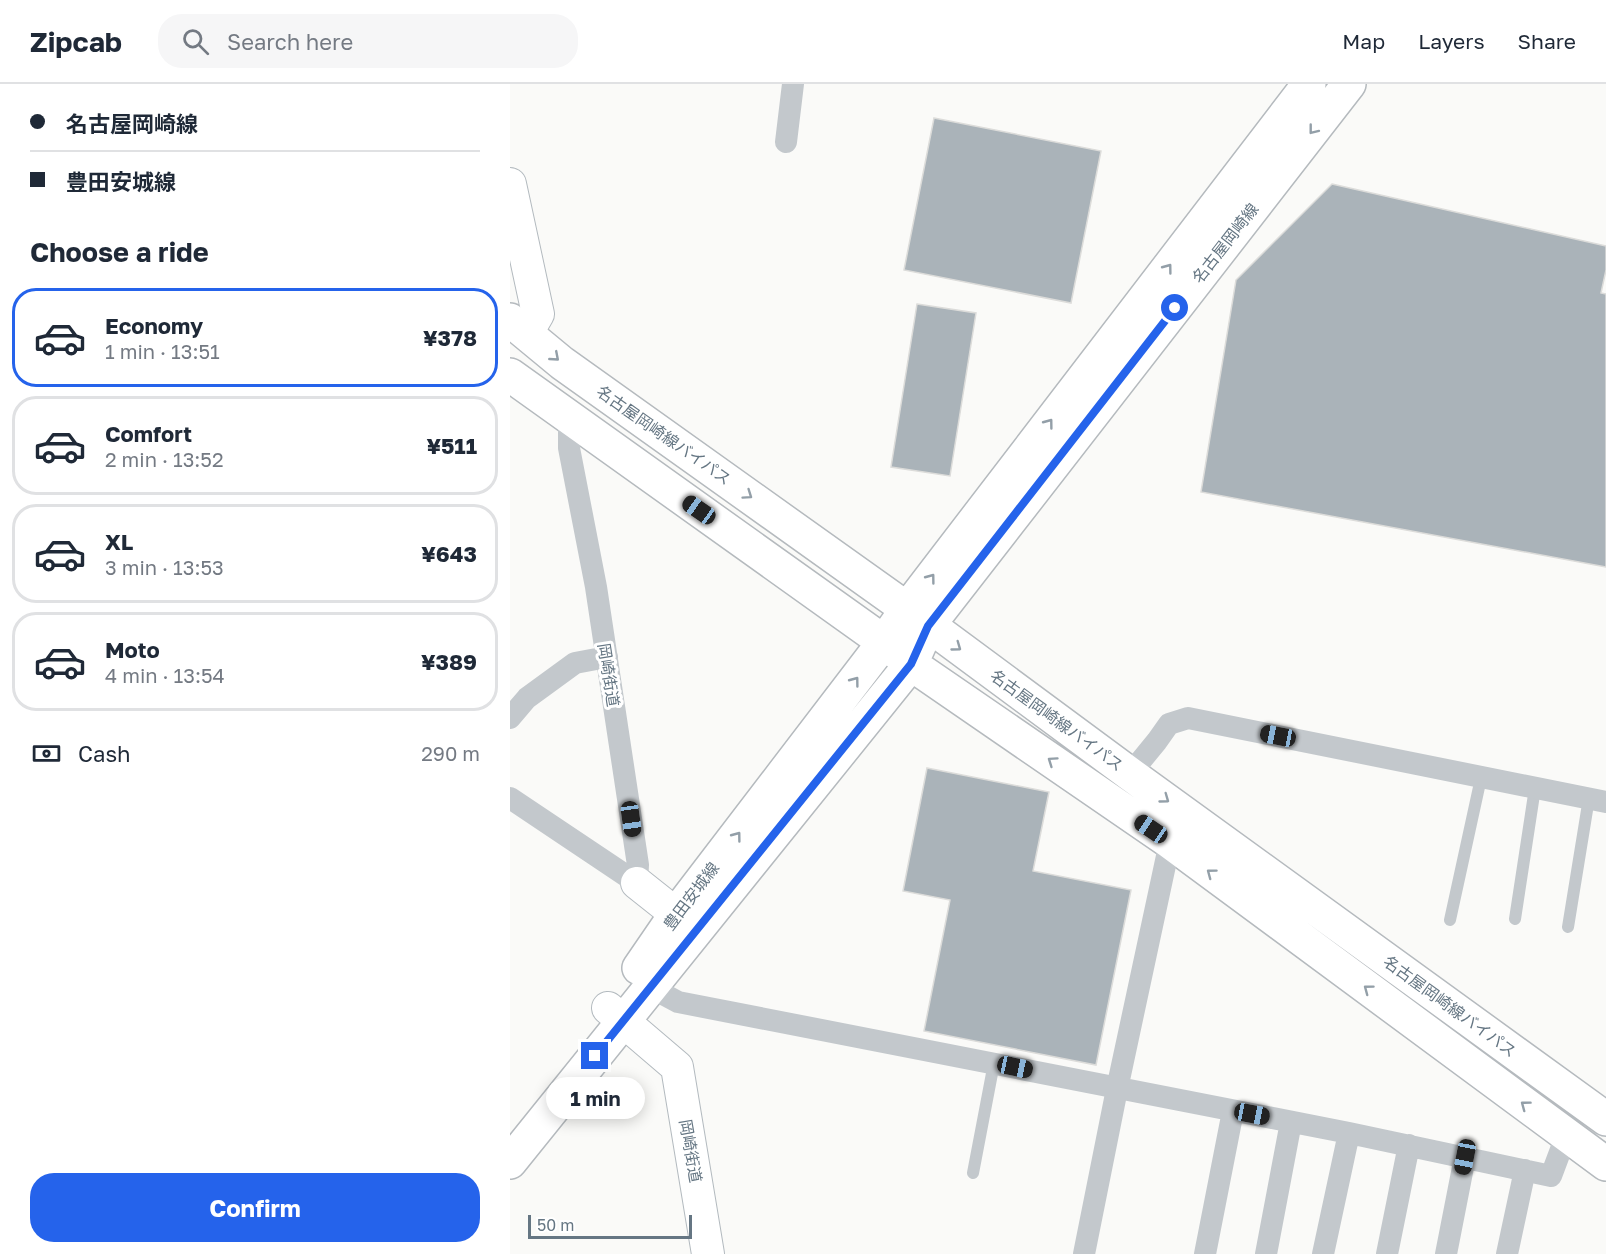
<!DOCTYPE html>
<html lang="en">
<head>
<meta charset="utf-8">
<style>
	:root { --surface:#fff; --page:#f6f6f7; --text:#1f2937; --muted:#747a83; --line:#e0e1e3; --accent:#2563eb }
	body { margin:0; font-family:"Golos Text","Noto Sans JP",sans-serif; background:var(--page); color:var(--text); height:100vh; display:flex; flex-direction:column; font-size:22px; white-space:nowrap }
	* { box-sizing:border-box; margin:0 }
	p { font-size:20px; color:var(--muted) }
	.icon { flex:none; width:33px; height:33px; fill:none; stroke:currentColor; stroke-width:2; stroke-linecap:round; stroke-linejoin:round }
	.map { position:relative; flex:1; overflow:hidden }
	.side { display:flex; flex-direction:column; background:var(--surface); width:510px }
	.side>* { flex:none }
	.hud { display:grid; align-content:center; height:132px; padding:0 30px; background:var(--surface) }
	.scale { position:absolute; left:18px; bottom:15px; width:164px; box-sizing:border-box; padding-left:6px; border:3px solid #657683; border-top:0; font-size:16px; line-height:21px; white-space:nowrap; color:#657683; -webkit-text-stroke:4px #fff; paint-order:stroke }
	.end { position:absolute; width:27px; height:27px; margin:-14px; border:8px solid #2563eb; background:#fff; box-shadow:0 0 0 3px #fff }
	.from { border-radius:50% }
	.bubble { position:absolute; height:42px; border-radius:21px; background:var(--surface); box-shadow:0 3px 15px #0003; font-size:20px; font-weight:700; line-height:42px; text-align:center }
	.car { position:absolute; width:18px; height:36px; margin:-18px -9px; border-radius:8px; box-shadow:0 0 4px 2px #0007; background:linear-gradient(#222 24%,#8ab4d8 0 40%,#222 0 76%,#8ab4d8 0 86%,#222 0) }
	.hud b { display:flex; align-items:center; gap:21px; height:57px; font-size:22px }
	.hud b+b { border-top:2px solid var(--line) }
	.hud i { width:15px; height:15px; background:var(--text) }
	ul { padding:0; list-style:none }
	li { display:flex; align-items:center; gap:18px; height:99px; margin:0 12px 9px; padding:0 18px; border:3px solid var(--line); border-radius:24px }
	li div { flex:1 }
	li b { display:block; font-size:22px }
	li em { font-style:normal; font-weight:700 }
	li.on { border-color:var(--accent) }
	li>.icon { width:54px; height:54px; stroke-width:1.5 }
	h2 { padding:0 30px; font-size:27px; line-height:72px }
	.pay { display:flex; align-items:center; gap:15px; height:66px; padding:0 30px; font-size:22px }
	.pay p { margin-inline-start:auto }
	.cta { display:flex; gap:12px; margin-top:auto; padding:12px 30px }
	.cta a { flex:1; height:69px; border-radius:24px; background:var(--accent); color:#fff; font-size:24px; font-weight:700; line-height:69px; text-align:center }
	header { display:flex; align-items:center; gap:36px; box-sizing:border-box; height:84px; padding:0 30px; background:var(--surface); border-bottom:2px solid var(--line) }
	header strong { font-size:28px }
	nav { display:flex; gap:33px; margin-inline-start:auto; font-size:21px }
	.search { width:420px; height:54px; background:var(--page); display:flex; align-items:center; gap:15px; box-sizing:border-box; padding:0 21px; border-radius:24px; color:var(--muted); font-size:22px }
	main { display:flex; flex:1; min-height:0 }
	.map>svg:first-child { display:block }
</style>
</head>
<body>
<header>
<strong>Zipcab</strong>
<div class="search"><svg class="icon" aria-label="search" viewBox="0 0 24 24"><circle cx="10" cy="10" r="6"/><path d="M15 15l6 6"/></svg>Search here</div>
<nav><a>Map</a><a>Layers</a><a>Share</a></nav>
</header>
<main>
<section class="side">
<div class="hud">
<b><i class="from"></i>名古屋岡崎線</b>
<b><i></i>豊田安城線</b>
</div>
<h2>Choose a ride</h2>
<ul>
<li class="on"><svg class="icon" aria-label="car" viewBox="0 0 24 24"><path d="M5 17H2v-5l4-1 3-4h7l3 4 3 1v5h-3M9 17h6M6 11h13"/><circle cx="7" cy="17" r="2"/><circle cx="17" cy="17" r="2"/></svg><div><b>Economy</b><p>1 min · 13:51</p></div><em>¥378</em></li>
<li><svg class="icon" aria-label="car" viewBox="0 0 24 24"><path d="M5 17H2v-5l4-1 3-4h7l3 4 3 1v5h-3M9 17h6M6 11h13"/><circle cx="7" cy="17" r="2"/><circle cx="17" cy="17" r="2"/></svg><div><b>Comfort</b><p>2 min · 13:52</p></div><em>¥511</em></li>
<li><svg class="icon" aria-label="car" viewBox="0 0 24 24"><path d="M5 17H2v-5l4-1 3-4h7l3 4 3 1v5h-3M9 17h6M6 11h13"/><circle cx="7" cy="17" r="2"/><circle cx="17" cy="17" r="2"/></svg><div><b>XL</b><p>3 min · 13:53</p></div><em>¥643</em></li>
<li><svg class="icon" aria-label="car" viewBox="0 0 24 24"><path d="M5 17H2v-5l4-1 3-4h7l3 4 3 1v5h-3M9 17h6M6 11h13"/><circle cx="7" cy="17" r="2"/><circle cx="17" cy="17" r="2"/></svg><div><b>Moto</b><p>4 min · 13:54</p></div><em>¥389</em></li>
</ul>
<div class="pay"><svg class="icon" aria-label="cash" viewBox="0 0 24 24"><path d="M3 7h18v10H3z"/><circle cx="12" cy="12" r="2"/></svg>Cash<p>290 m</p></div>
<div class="cta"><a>Confirm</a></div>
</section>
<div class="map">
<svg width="1096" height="1170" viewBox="0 0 1096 1170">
	<rect width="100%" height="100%" fill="#fafaf8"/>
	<path fill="#aab3b9" stroke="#dcdcda" stroke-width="1.5" d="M424 34 591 67 561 219 394 186Z
		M822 100 1096 162V186L1091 209 1096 210V483L691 408 726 196Z
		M407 220 466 229 440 392 381 383Z
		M417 684 539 708 523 787 621 806 586 981 414 947 440 816 393 807Z"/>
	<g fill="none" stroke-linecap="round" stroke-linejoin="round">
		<g stroke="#b3babf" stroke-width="34">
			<path id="secondary" d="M0 100 28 230 17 249
				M127 799 166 830
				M98 924 167 983 198 1170"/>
		</g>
		<g stroke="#b5babe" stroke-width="36">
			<path id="primary" d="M0 236 52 279 397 525 620 690 1096 1035
				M0 291 374 558 401 580 660 758 1096 1080
				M129 884 166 830 374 558 397 525 799 0
				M0 1078 401 580 418 542 839 0"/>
		</g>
		<path stroke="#c3c8cc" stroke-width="12" d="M1005 835 1025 704
			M940 836 971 694
			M1058 843 1079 714
			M463 1089 484 979"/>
		<path stroke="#c3c8cc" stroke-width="22" d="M276 58 283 0
			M59 333V364L86 503 128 781 127 799
			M0 634 17 614 65 579 97 573
			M620 690 647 657 659 640 678 634 1096 718
			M0 714 127 799
			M131 894 140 903 168 918 839 1049 1041 1092 1056 1052
			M574 1170 607 1005 660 758
			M695 1170 723 1027
			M756 1170 781 1038
			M813 1170 839 1049
			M877 1170 899 1061
			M936 1170 955 1073
			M997 1170 1015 1086"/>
		<use href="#secondary" stroke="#fff" stroke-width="32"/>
		<use href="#primary" stroke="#fff" stroke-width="33"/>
	</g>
	<defs><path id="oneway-chevron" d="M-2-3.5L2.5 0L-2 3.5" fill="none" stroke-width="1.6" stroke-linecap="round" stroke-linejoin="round" transform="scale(1.5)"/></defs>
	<g stroke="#939fa8">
		<use href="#oneway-chevron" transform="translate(803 46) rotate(128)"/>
		<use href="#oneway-chevron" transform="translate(658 184) rotate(-53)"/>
		<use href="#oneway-chevron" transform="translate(45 273) rotate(41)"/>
		<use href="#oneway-chevron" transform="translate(539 339) rotate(-53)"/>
		<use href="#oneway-chevron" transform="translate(238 411) rotate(35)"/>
		<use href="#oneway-chevron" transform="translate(421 494) rotate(-53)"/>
		<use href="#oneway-chevron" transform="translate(447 563) rotate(36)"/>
		<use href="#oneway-chevron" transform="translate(345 597) rotate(-53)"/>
		<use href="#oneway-chevron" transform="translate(542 677) rotate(-145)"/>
		<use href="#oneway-chevron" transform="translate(655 715) rotate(36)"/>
		<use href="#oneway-chevron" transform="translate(227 752) rotate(-53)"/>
		<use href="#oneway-chevron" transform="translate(701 789) rotate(-143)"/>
		<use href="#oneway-chevron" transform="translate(858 905) rotate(-143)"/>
		<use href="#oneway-chevron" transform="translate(1015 1021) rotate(-143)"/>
	</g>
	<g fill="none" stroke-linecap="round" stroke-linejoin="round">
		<path stroke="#2563eb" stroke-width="8" d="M85 972 401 580 418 542 665 224"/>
	</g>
	<g text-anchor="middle" stroke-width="6" stroke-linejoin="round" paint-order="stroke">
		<g font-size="16" fill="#657683" stroke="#fff">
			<text transform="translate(715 159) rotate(-52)" y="6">名古屋岡崎線</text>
			<text transform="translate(154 351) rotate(35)" y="6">名古屋岡崎線バイパス</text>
			<text transform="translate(99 591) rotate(81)" y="6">岡崎街道</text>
			<text transform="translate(547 636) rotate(36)" y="6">名古屋岡崎線バイパス</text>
			<text transform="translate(181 812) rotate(-53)" y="6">豊田安城線</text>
			<text transform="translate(940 922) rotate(36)" y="6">名古屋岡崎線バイパス</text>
			<text transform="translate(181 1067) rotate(80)" y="6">岡崎街道</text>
		</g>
	</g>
</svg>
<div class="scale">50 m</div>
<i class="end from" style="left:665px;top:224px"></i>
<i class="end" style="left:85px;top:972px"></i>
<div class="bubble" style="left:36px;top:993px;width:99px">1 min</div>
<i class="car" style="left:189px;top:426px;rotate:305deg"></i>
<i class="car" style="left:768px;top:652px;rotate:281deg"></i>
<i class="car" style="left:121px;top:735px;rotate:172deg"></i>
<i class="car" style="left:641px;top:745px;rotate:304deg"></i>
<i class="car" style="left:505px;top:983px;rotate:102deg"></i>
<i class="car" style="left:742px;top:1030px;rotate:101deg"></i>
<i class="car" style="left:955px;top:1073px;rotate:191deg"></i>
</div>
</main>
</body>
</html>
